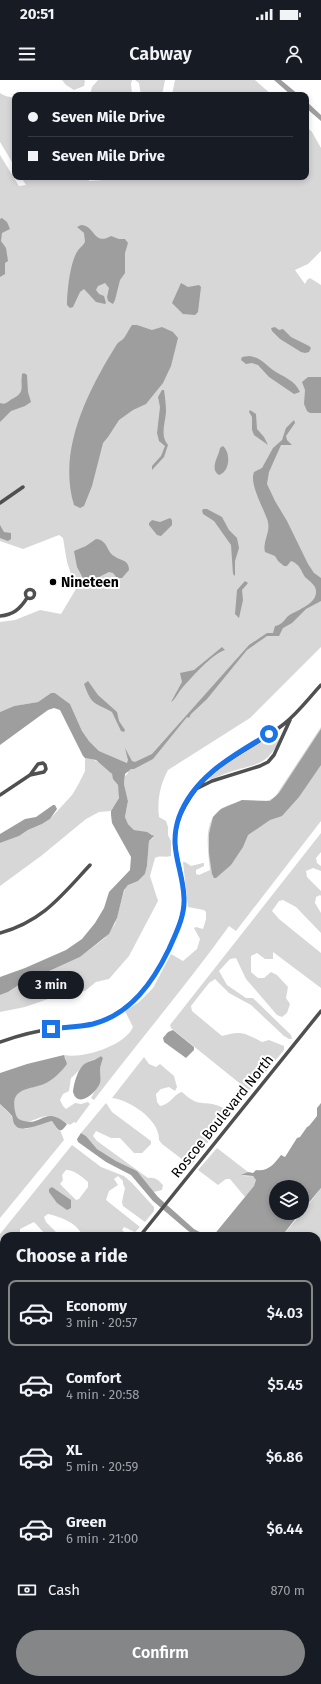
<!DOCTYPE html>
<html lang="en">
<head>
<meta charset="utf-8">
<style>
	:root { --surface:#171b24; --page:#242831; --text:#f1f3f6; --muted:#9ea1a6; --line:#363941; --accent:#858687 }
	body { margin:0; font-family:"Fira Sans",sans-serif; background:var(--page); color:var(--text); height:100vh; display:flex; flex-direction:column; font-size:15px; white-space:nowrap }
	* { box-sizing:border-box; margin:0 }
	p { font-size:13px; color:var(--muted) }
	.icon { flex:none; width:22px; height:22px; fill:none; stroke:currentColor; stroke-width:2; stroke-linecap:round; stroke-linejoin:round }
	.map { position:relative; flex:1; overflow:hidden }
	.side { position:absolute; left:0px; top:1152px; width:321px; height:452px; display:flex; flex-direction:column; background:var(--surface); border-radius:12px 12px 0 0; box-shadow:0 2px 6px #0003 }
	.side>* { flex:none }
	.guide { position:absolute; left:12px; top:12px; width:297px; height:88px; border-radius:8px; box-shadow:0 2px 6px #0003; display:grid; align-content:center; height:88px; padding:0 16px; background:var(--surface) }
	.buttons { position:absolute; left:269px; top:1100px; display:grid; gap:8px }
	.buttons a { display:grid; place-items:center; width:40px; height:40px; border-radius:50%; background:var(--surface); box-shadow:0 2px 6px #0003; font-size:20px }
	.end { position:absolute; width:18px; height:18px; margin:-9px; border:5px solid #1a73e8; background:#fff; box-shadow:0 0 0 2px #fff }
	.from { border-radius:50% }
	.bubble { position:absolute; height:28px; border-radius:14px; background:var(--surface); box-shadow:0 2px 6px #0003; font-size:13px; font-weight:600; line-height:28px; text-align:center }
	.guide b { display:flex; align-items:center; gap:14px; height:38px; font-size:15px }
	.guide b+b { border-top:1px solid var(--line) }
	.guide i { width:10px; height:10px; background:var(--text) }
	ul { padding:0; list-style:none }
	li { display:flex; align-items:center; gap:12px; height:66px; margin:0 8px 6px; padding:0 8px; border:2px solid transparent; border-radius:8px }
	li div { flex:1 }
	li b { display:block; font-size:15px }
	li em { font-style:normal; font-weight:600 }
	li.selected { border-color:var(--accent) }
	li>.icon { width:36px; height:36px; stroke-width:1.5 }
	h2 { padding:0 16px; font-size:18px; line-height:48px }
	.pay { display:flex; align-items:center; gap:10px; height:44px; padding:0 16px; font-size:15px }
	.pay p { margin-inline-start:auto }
	.cta { display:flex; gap:8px; margin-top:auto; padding:8px 16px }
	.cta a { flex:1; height:46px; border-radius:24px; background:var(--accent); color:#fff; font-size:16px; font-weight:600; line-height:46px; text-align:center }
	.status { display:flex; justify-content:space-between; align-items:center; height:28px; padding:0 20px; background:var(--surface); direction:ltr }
	.status svg { height:11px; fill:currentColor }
	header { display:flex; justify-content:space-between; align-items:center; height:52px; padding:0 16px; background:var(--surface); font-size:18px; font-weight:600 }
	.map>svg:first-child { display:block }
</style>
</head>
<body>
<div class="status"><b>20:51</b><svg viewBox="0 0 49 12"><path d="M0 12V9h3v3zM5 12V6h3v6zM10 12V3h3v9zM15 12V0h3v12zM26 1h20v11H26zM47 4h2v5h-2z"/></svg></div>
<header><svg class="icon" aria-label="menu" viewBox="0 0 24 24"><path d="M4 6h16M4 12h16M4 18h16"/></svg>Cabway<svg class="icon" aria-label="person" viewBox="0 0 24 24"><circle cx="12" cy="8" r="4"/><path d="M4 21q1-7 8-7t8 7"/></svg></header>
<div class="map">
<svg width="321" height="1604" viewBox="0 0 321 1604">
	<rect width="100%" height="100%" fill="#fff"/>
	<path fill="#d7d7d7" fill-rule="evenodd" d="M62 0H84L85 1 84 6 74 10 66 5Z
		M98 0H132L131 4 132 15H90L92 7Z
		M135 0H165L162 15H141L139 3Z
		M175 0H255L272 15H172Z
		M0 13C5 17 10 16 15 19V87L0 62Z
		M306 46 312 52 321 68V171L308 184 295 190 305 204 307 200 310 198 321 205V567L250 638 168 690C160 705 157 720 159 737L166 741 168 747V755L171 761V776C165 778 160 775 155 778L150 796 158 821 129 876 109 899 96 902 85 911 54 917 25 927 0 932V915L8 912 31 897 47 892 80 877 105 858 115 844 125 808 130 803 138 801 145 794 147 786 149 761 153 758 152 754 134 750 128 744 125 737 128 721 124 704 125 696 128 693 127 683 99 671 89 661 82 651 70 624 55 613H51L38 622 14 626 0 632V542L15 540 40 530 61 534 76 509 67 482 63 458 59 455 23 469 0 461V75L19 106 26 105 21 97H90L89 101 145 97H306Z
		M321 647V741L236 851 229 846C186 906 138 962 94 1020L91 1018 100 1002V988L103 978 101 976C97 980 94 979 90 981 81 985 78 993 71 998L69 1011 63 1014 60 1020 63 1026 66 1029 75 1023 81 1024 88 1022 90 1024 76 1043 74 1042 70 1045C62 1041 58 1036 48 1036 39 1035 21 1051 15 1034 14 1029 13 1024 14 1019 17 1007 33 1008 43 1004 49 1002 61 985 66 979L64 975C82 979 125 966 133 947L125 931 139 922 153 908 171 874 183 881 197 869 200 859 194 848 196 847 203 849 206 839V832L204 830 188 827 183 782H185L191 786 203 783H204V786L196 790V794L199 795 210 790C206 756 202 724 246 722 258 721 264 724 275 717Z
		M273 654H277L280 659C266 687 257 683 230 692 222 694 215 699 207 700L218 689Z
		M85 678C101 678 123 700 119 717 118 722 113 727 111 731L99 732 86 739 41 776 0 806V763L19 756 28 750 42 744 50 739 72 715 78 705 85 691Z
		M321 753V772L316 778 317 783 321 786V791L313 788 306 791 307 797 321 811V816L320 815 316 817 315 823 321 833V853L296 827 283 820 279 821 272 831 279 839 321 873V908L273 872V879H265L257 873 251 876V892L258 898H264L271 892 277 895 288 907 286 918 290 924 287 933 282 937 277 935 246 899 236 878 230 879 219 891 227 905 246 918H253L291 955 292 959H289L284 956 251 925 229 913 215 899 209 903 191 926 192 931 222 956C241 950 245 953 262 962L269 960 284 966V970L252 1009 248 1010 171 948 170 945Z
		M144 977 149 984 156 987 160 984 174 996 177 1007 175 1011 169 1007 161 1009 156 1014 157 1022 160 1026C173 1023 172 1015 182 1012 199 1028 202 1020 219 1026 223 1028 230 1032 229 1037 228 1040 223 1043 220 1046 210 1058 201 1073 191 1086L162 1064 159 1060C160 1040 130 1020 112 1018Z
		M106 1023 112 1032 151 1061V1064L142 1073H134L120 1058H111L96 1051 93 1056 97 1061 148 1098C156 1097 158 1100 163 1105L162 1110 154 1112 137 1091 116 1081 97 1069 86 1056 81 1053Z
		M0 1024 11 1035 15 1045 26 1049 40 1044 52 1041 57 1049 60 1050 64 1060 0 1138Z
		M72 1065 101 1087 124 1096 132 1103 154 1127V1131L145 1142 123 1126 122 1122 125 1108 123 1104V1101L118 1096 114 1099 118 1105 109 1111 106 1120 140 1147 135 1152 124 1147 122 1150 129 1156H83C77 1143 61 1137 48 1134L44 1137 46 1142 60 1156H47L34 1142 20 1149V1156H4V1183L2 1185 4 1194V1231L0 1228V1217L3 1206 0 1199V1154ZM66 1090C75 1090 82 1097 88 1102V1107L79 1119 76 1120 60 1104 63 1100 62 1095Z
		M217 1068 248 1092 242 1095C245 1097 248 1096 251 1096 264 1098 248 1114 245 1117L230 1099H226L218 1105 198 1090Z
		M321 1108V1604H0V1503L4 1498V1600H317V1156H282L302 1133Z"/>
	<path fill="#9e9e9e" d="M274 0H281L299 15H291Z
		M306 21 321 35V41L306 28Z
		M2 138 7 142 10 149 2 153 1 161 6 168 8 181 5 183V194L0 197V139Z
		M81 145C96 146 93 166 111 156L119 159H125L128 163 125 173V193L120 200 115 220 113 224 108 221 107 217 109 208 105 203 98 206 96 210 99 214 104 216 106 223 105 224 96 222 84 209 80 212 73 227 70 228 67 225C67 212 70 183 77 172 79 168 83 166 85 162L84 153 77 147Z
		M181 203 188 207 199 205 201 207 198 232 195 235 183 234 172 223Z
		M132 245H137L152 250 162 247 173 252 178 258 171 286 163 303 146 324 133 330 119 340 108 357 103 363 92 406 84 426 80 428 74 425C57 369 89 309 117 264 119 261 122 261 124 258 127 254 129 249 132 245Z
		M275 247 279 250 283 249 291 257 309 266 311 268 309 272 305 273 301 272 280 259 272 251 271 248Z
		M249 276C262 278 264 284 273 290 283 297 295 300 300 312L294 314 269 297 258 285 252 283 246 284 241 280 242 277Z
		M24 293 27 295 28 312 31 322 25 326 11 331 0 342V323C6 325 7 322 12 319 26 312 20 308 22 294Z
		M308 297H321V333H310L307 331 304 324 305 310 302 302Z
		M162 310H164C165 317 166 325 166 332 165 344 160 356 168 365L164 377 152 390V386L161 376 165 366 159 361 157 353 160 327 158 317Z
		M250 330 256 334 257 349 264 357 268 365 254 355 252 350V337L249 332Z
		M294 340 295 343 286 356 287 360 292 365H281L269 392 267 404 275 421 287 441 308 484 314 493 321 498V521L306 529 292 543 283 548 279 556H267L247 570 207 619 191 634 189 638 187 637 153 679 134 689H131L125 694 124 704 128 721 125 737 128 744 134 750 147 752 154 756 149 761 147 786 145 794 138 801 128 805 124 810 117 838 109 854 80 877 47 892 31 897 8 912 0 915V897L25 888 66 870 82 859 95 843 104 828 109 812 130 790 131 777 112 743 111 735V731L119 718 118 705 113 699 112 694 96 680 85 678 83 676 60 630 54 628 48 630 0 665V632L14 626 38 622 51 613H55L70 624 82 651 89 661 99 671 127 683 128 680 125 668 132 681 135 682 152 674 249 565 267 553H273L275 546C281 545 284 541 287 537 295 530 317 525 316 511 316 505 309 501 305 497 301 491 300 484 291 481L287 486H284L278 481 275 476 265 472C262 461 272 451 267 439 263 427 249 403 254 392L262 388 273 368 282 360 286 348Z
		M223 366C231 373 230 392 219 395 209 389 219 376 220 368Z
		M204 429H207L222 437 229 450 237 458 239 468 235 481V496L233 494 231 465 214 441 203 434 202 430Z
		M170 438 172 440V445L161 456 157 455 149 445V443L152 440 160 442Z
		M0 445 4 452 11 453V459L8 461 0 458Z
		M96 459C108 460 106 471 114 476 120 481 129 479 129 490L122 498H117L113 493 109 492 97 498 84 500 77 487 74 471 86 466Z
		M245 501 248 503 242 510 243 520 239 538 235 534 237 510Z
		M222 567 225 570C211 575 193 596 183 607 178 612 176 619 171 622L182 602 180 593 194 590Z
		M88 601 98 615 117 632 119 641 125 650 124 652 121 651 112 632C94 622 92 626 84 604Z
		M321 649V685L299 717 282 736 270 740 248 755 243 767 231 785 216 798H214L212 794 209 773V754L213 737 221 729 242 720 270 721 279 713Z
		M53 725H55L57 729 50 739 42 744 28 750 19 756 0 763V754L25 739 36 737Z
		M173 950 194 967V970L186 978 164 962 163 958 168 952Z
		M64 975 67 984C62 991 52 1001 44 1004 28 1010 10 1008 15 1031 16 1037 18 1040 24 1041 42 1046 45 1025 67 1044 60 1055 58 1050 52 1041 43 1043 20 1054 15 1045 13 1043 13 1039 12 1036 9 1032 4 1028 0 1024V993L27 984Z
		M101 976 103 978C102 982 100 986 100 990 100 994 101 999 100 1003 96 1013 78 1029 73 1012 74 1003 78 987 86 983 92 980 96 980 101 976Z
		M321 1023V1108L302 1131V1107H276V1133H300L282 1156H213L254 1106 256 1100 253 1096 241 1095 248 1092 253 1093 256 1090C268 1092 274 1084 281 1075L285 1077 297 1058 300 1057 307 1047 309 1046 317 1036V1028Z
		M81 1053 86 1056 97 1069 116 1081 137 1091 158 1117 194 1149 207 1156H195L187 1150 153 1121 131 1095 106 1082 78 1062 77 1059Z
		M52 1107 71 1120V1128L67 1130 57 1123 49 1112V1109Z
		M4 1421V1498L0 1503V1425Z"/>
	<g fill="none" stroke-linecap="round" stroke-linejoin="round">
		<path stroke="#505050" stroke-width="3.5" d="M0 423 23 407
			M25.5 514a4.5 4.5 0 1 1 9 0a4.5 4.5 0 1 1-9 0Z
			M0 536C13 535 20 529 27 518
			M198 708 212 701 260 686 268 682 274 675 290 640
			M0 715 30 695 44 692 46 689 45 685 43 683 38 684 30 695
			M0 853C43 841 61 816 90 785
			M0 962C17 956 35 951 53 949 66 947 79 947 92 944 129 935 152 904 168 871 176 853 186 834 184 814 181 779 165 762 185 726 208 683 248 672 284 644 298 633 309 618 321 605
			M140 1156 321 931
			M0 1329 4 1324"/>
	</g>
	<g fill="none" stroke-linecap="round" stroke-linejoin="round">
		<path stroke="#1a73e8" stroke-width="5" d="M51 949C65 947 80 947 93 944 131 934 153 902 169 869 176 853 185 836 184 818 183 788 168 769 179 737 194 696 234 675 269 654"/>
	</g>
	<circle fill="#000" stroke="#fff" stroke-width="1.5" cx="53" cy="502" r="4"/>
	<g text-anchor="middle" stroke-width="4" stroke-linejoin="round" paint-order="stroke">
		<g font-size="14" font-weight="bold" fill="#000" stroke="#fff" text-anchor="start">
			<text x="61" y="507">Nineteen</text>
		</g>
		<g font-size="14" fill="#000" stroke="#fff">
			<text transform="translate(222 1036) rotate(-51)" y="5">Roscoe Boulevard North</text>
		</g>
	</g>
</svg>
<div class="buttons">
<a><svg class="icon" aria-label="layers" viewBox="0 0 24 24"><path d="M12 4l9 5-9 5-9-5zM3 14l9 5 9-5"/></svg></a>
</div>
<i class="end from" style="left:269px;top:654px"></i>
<i class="end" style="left:51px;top:949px"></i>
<div class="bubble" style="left:18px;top:891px;width:66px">3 min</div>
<div class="guide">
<b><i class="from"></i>Seven Mile Drive</b>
<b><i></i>Seven Mile Drive</b>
</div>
<section class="side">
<h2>Choose a ride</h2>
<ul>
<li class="selected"><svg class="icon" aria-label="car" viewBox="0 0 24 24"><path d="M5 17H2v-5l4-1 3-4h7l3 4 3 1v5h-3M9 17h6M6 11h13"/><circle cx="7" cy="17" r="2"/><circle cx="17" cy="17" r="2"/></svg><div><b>Economy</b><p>3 min · 20:57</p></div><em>$4.03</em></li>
<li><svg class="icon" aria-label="car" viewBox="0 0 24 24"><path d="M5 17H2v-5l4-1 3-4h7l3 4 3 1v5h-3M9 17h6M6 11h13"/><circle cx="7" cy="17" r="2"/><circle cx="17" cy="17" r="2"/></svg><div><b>Comfort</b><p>4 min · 20:58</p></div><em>$5.45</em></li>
<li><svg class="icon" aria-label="car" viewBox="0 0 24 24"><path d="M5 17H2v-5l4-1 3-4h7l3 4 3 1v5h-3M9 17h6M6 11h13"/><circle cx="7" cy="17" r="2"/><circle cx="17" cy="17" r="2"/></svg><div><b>XL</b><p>5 min · 20:59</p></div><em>$6.86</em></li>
<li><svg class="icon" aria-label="car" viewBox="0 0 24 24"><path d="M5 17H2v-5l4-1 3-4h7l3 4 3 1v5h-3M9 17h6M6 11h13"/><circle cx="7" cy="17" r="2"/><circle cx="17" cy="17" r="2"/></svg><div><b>Green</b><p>6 min · 21:00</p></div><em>$6.44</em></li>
</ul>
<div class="pay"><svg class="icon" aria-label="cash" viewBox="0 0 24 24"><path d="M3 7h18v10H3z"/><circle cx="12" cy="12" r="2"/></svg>Cash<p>870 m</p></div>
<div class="cta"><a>Confirm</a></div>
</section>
</div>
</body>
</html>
